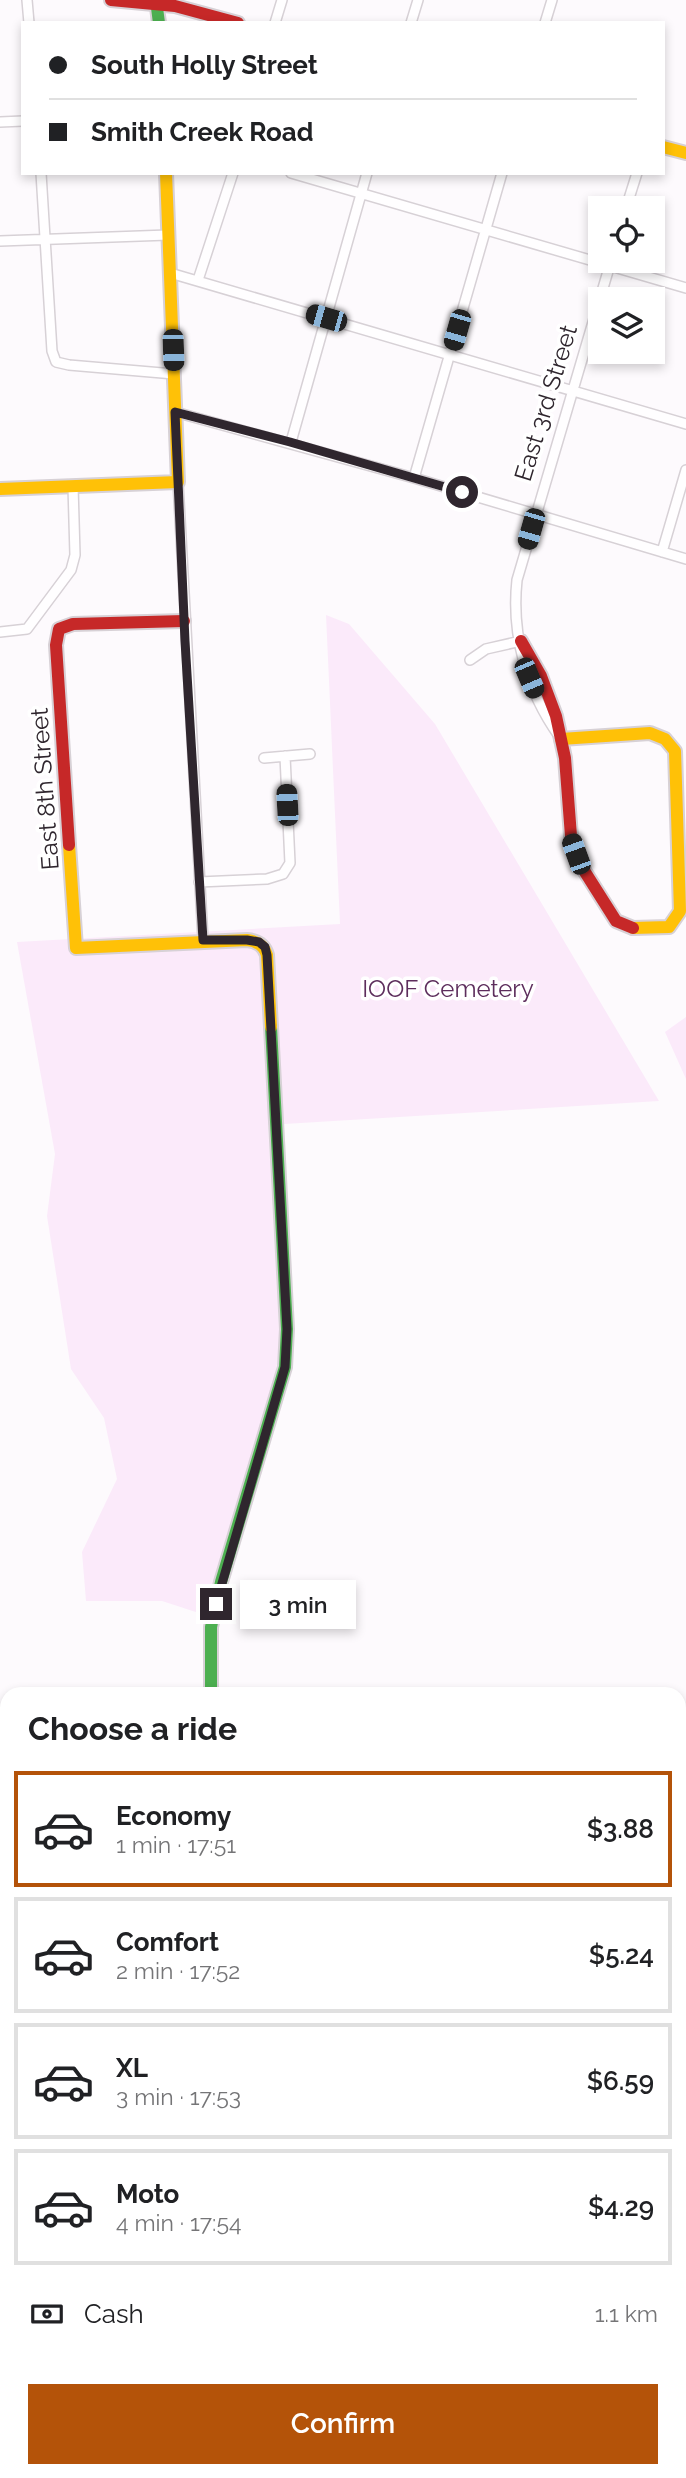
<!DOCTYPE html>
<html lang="en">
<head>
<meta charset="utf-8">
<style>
	:root { --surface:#fff; --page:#f2f2f2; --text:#202124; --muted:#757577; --line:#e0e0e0; --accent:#b45309 }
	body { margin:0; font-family:Raleway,sans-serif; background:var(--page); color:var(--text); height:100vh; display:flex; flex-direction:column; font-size:26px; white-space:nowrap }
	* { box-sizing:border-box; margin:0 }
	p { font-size:23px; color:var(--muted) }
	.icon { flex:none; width:38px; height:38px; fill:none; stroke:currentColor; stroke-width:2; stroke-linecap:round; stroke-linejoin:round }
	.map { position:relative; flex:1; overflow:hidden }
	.drawer { position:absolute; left:0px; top:1687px; width:686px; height:791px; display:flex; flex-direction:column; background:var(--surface); border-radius:21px 21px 0 0; box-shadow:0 4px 10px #0003 }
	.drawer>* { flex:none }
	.hud { position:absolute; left:21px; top:21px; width:644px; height:154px; border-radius:0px; box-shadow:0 4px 10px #0003; display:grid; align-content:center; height:154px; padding:0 28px; background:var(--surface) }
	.fabs { position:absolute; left:588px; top:196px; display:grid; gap:14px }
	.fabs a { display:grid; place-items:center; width:77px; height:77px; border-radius:0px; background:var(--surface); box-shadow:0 4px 10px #0003; font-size:35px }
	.end { position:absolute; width:32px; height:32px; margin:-16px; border:9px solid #2f262e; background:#fff; box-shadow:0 0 0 4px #fff }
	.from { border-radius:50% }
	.bubble { position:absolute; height:49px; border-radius:0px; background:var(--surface); box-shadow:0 4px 10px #0003; font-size:23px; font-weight:600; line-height:49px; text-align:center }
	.car { position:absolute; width:21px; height:42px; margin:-21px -10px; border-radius:9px; box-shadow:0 0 5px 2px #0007; background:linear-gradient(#222 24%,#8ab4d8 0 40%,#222 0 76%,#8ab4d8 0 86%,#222 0) }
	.hud b { display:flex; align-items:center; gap:24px; height:66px; font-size:26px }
	.hud b+b { border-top:2px solid var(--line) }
	.hud i { width:18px; height:18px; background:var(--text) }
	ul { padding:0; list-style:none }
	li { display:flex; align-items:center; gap:21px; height:116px; margin:0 14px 10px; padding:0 14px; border:4px solid var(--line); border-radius:0px }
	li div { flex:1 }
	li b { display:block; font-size:26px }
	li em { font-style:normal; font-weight:600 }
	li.current { border-color:var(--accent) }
	li>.icon { width:63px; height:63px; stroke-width:1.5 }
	h2 { padding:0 28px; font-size:32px; line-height:84px }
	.pay { display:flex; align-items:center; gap:18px; height:77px; padding:0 28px; font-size:26px }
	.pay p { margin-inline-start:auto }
	.button { display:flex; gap:14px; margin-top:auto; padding:14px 28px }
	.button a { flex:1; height:80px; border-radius:0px; background:var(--accent); color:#fff; font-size:28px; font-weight:600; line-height:80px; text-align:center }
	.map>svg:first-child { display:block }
</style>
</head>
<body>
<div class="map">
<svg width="686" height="2478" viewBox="0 0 686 2478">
	<rect width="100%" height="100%" fill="#fdfafd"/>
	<path fill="#fbeafa" d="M326 615 349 624 435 724 659 1101 268 1125 280 1347 275 1375 205 1615 162 1601H86L82 1552 117 1479 104 1418 71 1369 47 1216 55 1154 17 942 340 924Z
		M686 1017V1079L665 1032Z
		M686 1988V2478H463L466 2471H679V2008Z"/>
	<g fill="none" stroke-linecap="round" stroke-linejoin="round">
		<path stroke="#e7cae5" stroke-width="18" d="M679 1863 686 1866
			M0 2059 7 2056"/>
		<g stroke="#d7d1d6" stroke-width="12">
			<path id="street" d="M27 0 29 23
				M275 23 282 0
				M411 23 418 0
				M545 23 552 0
				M0 122 23 121
				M41 173 52 351 56 362 69 365 174 374
				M291 173 686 288
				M626 208 637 173
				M0 241 168 235
				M170 273 686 424
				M198 280 233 173
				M175 412 414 478 686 559
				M291 442 367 173
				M414 478 502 173
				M178 482 203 940
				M662 552 686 470
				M0 632 27 629 71 570 75 555 73 486
				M470 660 486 649 521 641
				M559 736C527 691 511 635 517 580L611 261
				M264 758 310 754
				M199 882 267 879 283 874 290 863 285 756
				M23 2478 24 2471"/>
		</g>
		<g stroke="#d7d1d6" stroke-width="16">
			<path id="fast" d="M156 0 159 23
				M211 1694V1627L221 1582 285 1367 287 1329 271 1027"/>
		</g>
		<g stroke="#d7d1d6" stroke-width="16">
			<path id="slow" d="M663 147 686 153
				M0 489 178 482 166 173
				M561 739 650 733 665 739 675 751 680 911 669 927 633 928
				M69 845 76 948 247 940C257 941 264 945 267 955L271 1027"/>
		</g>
		<g stroke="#d7d1d6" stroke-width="16">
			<path id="jam" d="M111 0 175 6 238 23
				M521 641 541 676 556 716 565 758 571 836 575 851 585 872 616 921 633 928
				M69 845 56 645 59 629 73 624 184 621"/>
		</g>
		<use href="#street" stroke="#fffeff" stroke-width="9"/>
		<use href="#fast" stroke="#4caf50" stroke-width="12"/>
		<use href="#slow" stroke="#ffc107" stroke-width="12"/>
		<use href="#jam" stroke="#c62828" stroke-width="12"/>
	</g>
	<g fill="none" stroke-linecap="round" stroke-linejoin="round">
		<path stroke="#2f262e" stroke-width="9" d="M216 1604 285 1367 287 1329 267 955 265 947 259 942 247 940H203L185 641 175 412 290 442 462 492"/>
	</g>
	<g text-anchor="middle" stroke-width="7" stroke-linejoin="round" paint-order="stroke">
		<g font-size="24" fill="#2f262e" stroke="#fff">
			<text transform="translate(546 403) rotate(-73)" y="8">East 3rd Street</text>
			<text transform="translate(45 789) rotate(-94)" y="8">East 8th Street</text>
		</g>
		<g font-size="24" fill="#5d2d5c" stroke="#fff">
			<text x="448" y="997">IOOF Cemetery</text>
		</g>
	</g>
</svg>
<div class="fabs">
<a><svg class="icon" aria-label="locate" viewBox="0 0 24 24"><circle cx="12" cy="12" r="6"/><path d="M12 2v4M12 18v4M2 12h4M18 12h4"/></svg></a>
<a><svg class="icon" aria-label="layers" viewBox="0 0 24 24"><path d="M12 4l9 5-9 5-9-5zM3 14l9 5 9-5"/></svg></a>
</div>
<i class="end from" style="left:462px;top:492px"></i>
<i class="end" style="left:216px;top:1604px"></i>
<div class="bubble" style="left:240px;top:1580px;width:116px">3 min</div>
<i class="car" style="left:326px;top:318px;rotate:286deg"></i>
<i class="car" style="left:457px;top:330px;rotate:196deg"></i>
<i class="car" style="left:173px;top:350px;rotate:178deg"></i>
<i class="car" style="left:531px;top:529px;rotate:196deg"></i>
<i class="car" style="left:529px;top:678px;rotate:157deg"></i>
<i class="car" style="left:287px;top:805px;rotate:357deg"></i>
<i class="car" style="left:576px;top:854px;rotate:340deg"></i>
<div class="hud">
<b><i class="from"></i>South Holly Street</b>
<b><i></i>Smith Creek Road</b>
</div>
<section class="drawer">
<h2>Choose a ride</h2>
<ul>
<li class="current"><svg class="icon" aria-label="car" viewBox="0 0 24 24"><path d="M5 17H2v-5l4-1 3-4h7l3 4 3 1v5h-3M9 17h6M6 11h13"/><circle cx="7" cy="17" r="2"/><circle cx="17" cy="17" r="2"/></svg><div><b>Economy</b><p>1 min · 17:51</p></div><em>$3.88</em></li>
<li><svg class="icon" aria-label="car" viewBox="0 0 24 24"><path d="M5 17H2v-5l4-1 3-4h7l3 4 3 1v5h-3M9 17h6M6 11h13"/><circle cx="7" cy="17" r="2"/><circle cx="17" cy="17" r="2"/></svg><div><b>Comfort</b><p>2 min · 17:52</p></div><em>$5.24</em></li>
<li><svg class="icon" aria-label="car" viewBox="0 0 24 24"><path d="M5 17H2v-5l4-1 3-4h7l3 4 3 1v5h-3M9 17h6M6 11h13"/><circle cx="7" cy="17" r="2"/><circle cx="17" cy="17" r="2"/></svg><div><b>XL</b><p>3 min · 17:53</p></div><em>$6.59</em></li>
<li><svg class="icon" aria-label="car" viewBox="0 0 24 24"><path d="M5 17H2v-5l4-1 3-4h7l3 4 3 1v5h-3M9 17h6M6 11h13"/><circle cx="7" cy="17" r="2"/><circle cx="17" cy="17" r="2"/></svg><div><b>Moto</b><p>4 min · 17:54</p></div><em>$4.29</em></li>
</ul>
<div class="pay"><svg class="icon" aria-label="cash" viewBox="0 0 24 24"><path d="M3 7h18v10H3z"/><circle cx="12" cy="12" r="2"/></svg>Cash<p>1.1 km</p></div>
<div class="button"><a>Confirm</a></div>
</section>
</div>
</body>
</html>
